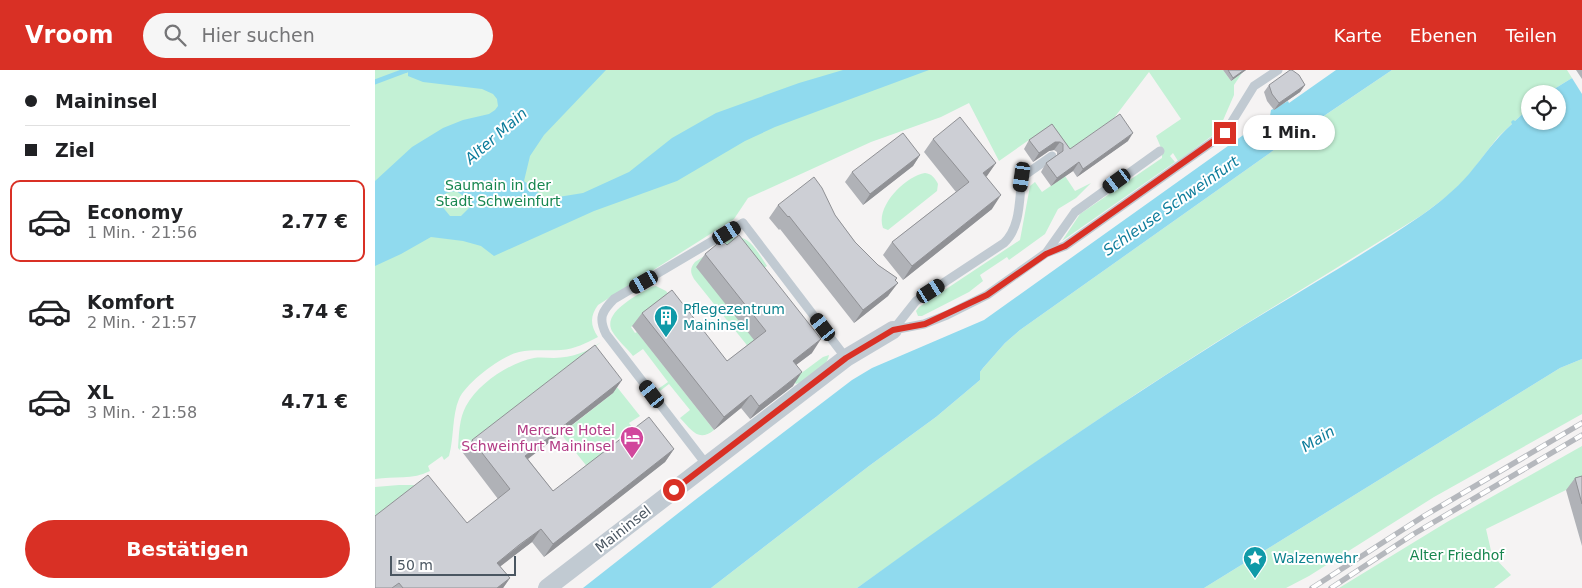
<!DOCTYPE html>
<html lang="de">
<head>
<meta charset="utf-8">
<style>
	:root { --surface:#fff; --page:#f6f6f6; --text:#202124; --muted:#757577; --line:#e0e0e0; --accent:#d93025 }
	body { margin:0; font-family:"DejaVu Sans",sans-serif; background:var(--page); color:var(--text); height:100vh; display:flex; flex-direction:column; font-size:19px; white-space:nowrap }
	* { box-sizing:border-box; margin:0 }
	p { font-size:16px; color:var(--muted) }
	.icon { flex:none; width:28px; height:28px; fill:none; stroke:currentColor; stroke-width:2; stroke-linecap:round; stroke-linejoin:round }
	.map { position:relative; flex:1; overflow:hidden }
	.panel { display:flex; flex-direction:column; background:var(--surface); width:375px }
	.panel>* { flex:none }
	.hud { display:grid; align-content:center; height:110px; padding:0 25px; background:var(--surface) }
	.fabs { position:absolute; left:1146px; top:15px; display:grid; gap:10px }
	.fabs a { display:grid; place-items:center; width:45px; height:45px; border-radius:50%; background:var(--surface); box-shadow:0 1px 4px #0004; font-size:25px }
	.scale { position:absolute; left:15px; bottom:12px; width:126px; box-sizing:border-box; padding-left:5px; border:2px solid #4a5661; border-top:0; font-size:14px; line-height:18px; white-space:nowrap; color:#4a5661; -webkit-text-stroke:4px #fff; paint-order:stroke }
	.end { position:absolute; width:22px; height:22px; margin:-11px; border:6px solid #d93025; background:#fff; box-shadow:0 0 0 2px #fff }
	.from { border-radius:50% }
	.bubble { position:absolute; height:35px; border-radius:18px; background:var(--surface); box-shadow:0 1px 4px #0004; font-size:16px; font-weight:600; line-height:35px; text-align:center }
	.car { position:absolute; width:15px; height:30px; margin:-15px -8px; border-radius:6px; box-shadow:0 0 4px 1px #0007; background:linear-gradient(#222 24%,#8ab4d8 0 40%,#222 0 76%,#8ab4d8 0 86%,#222 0) }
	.hud b { display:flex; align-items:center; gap:18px; height:48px; font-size:19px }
	.hud b+b { border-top:1px solid var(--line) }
	.hud i { width:12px; height:12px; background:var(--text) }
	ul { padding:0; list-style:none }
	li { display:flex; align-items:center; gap:15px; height:82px; margin:0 10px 8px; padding:0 15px; border:2px solid transparent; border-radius:10px }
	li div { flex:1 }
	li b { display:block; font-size:19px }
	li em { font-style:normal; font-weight:600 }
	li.current { border-color:var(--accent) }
	li>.icon { width:45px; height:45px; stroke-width:1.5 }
	.cta { display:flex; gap:10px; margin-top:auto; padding:10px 25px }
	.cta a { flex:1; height:58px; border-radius:30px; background:var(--accent); color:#fff; font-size:20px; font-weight:600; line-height:58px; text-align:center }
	header { display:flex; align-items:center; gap:30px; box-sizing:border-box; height:70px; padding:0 25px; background:var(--accent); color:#fff }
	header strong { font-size:24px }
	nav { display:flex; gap:28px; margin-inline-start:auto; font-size:18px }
	.search { width:350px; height:45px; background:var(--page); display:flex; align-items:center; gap:12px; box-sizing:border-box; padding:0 18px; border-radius:28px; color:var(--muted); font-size:19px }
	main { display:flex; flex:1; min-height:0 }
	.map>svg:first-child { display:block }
</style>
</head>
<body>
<header>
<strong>Vroom</strong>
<div class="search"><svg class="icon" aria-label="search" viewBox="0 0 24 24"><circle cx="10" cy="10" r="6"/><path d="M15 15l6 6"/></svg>Hier suchen</div>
<nav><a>Karte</a><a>Ebenen</a><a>Teilen</a></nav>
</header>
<main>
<section class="panel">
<div class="hud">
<b><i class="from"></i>Maininsel</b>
<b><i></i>Ziel</b>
</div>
<ul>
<li class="current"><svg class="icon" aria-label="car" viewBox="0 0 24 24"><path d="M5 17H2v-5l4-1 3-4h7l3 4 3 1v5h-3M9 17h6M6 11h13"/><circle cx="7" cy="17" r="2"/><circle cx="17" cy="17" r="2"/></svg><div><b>Economy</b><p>1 Min. · 21:56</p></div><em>2.77 €</em></li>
<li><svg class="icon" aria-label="car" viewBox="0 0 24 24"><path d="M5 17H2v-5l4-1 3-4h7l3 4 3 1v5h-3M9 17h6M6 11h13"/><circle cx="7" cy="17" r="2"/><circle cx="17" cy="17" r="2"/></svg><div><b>Komfort</b><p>2 Min. · 21:57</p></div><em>3.74 €</em></li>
<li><svg class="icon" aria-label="car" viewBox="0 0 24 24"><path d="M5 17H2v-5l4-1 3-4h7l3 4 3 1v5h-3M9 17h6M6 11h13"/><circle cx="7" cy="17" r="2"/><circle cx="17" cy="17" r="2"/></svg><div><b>XL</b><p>3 Min. · 21:58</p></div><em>4.71 €</em></li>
</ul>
<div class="cta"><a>Bestätigen</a></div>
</section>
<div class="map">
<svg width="1207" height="518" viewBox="0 0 1207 518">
	<rect width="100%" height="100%" fill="#f5f3f3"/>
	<path fill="#c3f1d5" d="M0 0H848L856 11 867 3 859 15V25L846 55 838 65 803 91 798 83 795 86 800 92 687 171 705 144 787 88V80L781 66 806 49 774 2 739 48 695 79 674 56 624 91 594 33 566 47 496 72 373 128 359 149 223 235C215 246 215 255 223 267 211 273 200 279 186 280 172 281 158 279 144 282 126 286 91 313 84 329 77 345 79 368 74 386L69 390 67 386 53 396 55 401C38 410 19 406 0 409Z
		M1017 0H1192L1197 8 1171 24H1155V37L1123 67 1093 106 1075 124 1047 145 840 273 764 322 681 378 482 518H336L494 396 561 347 605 310V302L608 298 630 273 645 260 906 75Z
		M550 103C557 104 560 108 563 114L562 121 513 160 508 158C500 137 530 106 550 103Z
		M690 106 700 121 716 113 701 128 683 139 670 164 634 190 632 187 605 205 608 211 594 222 547 246H543L541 241 544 237 645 170 655 116 660 112 667 122Z
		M362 167C376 167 385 186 392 196L383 202 382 274 375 279 319 209C315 202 315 198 320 192L357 168Z
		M281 216 291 221 351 298 270 246 256 257 260 263 262 262 339 360C323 373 316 359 305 348L315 340 294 314 285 321 283 319 293 312 268 279 258 286C252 278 242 270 237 261 227 242 263 225 276 217Z
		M226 272 88 383 83 378C84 364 84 349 91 336 104 313 134 293 159 288 166 287 172 288 179 288 198 287 210 283 226 272Z
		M454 285C452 298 433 310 421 314L417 310 448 287Z
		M1207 289V344L1059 427 934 506 911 518H829L1185 298Z
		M238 312 265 346 254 353 257 357 227 381 231 386 214 399 186 364 238 323Z
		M1207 376V416L1191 420 1111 459 1117 485 1136 505 1119 518H964L1072 452Z
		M24 415H38L44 418 0 452V417Z"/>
	<path fill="#90daee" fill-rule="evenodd" d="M33 0H231L169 65 155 86 149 111 171 129 208 123 254 102 297 68 341 43 424 13 468 0H554L400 57 370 71 302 111 219 141 119 186 106 176 88 171 56 167 26 184 0 196V111L37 77 68 58 88 50 114 44 120 40 123 36 122 29 118 24 107 19 48 12 33 6ZM81 121 90 127 94 138 86 146H75L66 135 71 123Z
		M961 0H1017L931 58 930 62 917 72 912 71 906 75 645 260 630 273 608 298 605 302V310L561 347 494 396 336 518H208L320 430 477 310 497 298 609 250 895 46 896 40 913 31 914 33Z
		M1192 0 1207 24V289L1185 298 829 518H482C600 433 718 350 841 273 909 230 980 191 1047 145 1064 133 1080 120 1094 104 1108 87 1120 69 1137 54L1136 52 1138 50 1140 51 1155 37V51H1182V24H1171L1197 8Z"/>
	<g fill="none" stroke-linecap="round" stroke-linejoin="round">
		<path stroke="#90daee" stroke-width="5" d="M0 12 32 0"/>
		<path stroke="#c1cad2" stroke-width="9" d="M671 183 700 142 785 81
			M518 260 549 254 572 245 612 225 671 183 690 176 850 63 879 16 903 0
			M518 260 541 231 629 173C646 157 644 129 647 107L677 86
			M331 394 231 264C223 248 227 241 239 229L368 153 471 288"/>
		<path stroke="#c1cad2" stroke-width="18" d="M172 518 471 288 518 260"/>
		<g stroke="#b5b8bd" stroke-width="5.5">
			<path id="rail" d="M937 518 1049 446 1207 353
				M956 518 1037 465 1207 365"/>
		</g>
		<use href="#rail" stroke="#fff" stroke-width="4" stroke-dasharray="11" stroke-linecap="butt"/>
	</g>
	<path fill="#b0b2b7" d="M848 0H871L856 11Z
		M1201 0H1207V9Z
		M894 15H930L925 22 899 40 892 31 889 22Z
		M677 54 695 79 753 71 702 107 698 101 676 116 666 102 671 93 682 85V82L679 80 674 81 658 92 649 79 654 70Z
		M558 69 621 93 611 106 617 139 528 210 508 185 517 172 581 122 549 82Z
		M545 85 538 96 488 135 470 112 477 102Z
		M403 135 460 145 480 172 503 195 522 208 513 226 479 253 405 159 404 160 394 148Z
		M330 184 437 283 421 295 418 316 375 349 366 338 339 360 257 256 267 243 352 291 379 270 321 197Z
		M247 310 238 323 153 389 178 421 299 379 290 392 169 487 157 472 125 496 135 508 128 518H0L92 453 123 429 88 383 97 370Z
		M1207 406V476L1191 420 1200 408Z"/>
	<path fill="#909195" d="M869 0H871L856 11 858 8Z
		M930 15 925 22 899 40 904 33Z
		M758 63 753 71 702 107 708 99Z
		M680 72H685L679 80 674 81 658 92 664 83Z
		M545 85 538 96 488 135 495 124Z
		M704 92 698 101 676 116 682 108Z
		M621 93 612 106 599 116 608 103Z
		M626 125 617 139 528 210 537 196Z
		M522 208 514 219 523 213 513 226 479 253 488 240Z
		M446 269 437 283 409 304 418 291Z
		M427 302 418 316 375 349 384 336Z
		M247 310 238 323 141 398 150 386Z
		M376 325 366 338 339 360 349 347Z
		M299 379 290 392 169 487 178 474Z
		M166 459 157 472 113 506 122 493Z
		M135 508 128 518H122Z"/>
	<path fill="#cdcfd5" stroke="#909195" d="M853 0H869L858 8Z
		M915 0H917L924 5 930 15 904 33 897 24 894 15Z
		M745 44 758 63 708 99 704 92 682 108 671 93 688 81V74L685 72H680L664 83 654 70 677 54 695 79Z
		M585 47 621 93 608 103 626 125 537 196 517 172 594 112 558 69Z
		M528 63 545 85 495 124 477 102Z
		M439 107 447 118 460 145 480 172 503 195 522 208 520 210 523 213 488 240 414 146 413 147 403 135Z
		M364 165 446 269 418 291 427 302 384 336 376 325 349 347 267 243 297 220 352 291 391 261 330 184 347 170 352 175Z
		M220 275 247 310 150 386 178 421 274 347 299 379 178 474 166 459 144 475 122 493 135 508 122 518H28L24 513 17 518H0V446L53 405 92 453 135 419 97 370Z
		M1207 406V434L1200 408Z"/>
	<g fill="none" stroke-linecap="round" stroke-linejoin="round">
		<path stroke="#d93025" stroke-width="6" d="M299 420 471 288 518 260 550 254 612 225 671 184 690 176 850 63"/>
	</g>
	<defs>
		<g id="building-pin" transform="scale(1.25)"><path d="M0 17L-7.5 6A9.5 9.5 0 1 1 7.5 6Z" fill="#0f9aa8" stroke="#fff"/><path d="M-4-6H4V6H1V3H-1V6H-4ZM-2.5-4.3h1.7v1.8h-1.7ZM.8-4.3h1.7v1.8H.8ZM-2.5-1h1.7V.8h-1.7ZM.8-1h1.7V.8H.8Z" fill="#fff"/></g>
		<g id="hotel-pin" transform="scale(1.25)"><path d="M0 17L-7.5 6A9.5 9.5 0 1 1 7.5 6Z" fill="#d1479c" stroke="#fff"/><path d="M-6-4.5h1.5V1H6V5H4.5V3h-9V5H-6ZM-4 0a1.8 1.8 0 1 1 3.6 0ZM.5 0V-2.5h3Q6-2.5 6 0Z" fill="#fff"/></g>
		<g id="sight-pin" transform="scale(1.25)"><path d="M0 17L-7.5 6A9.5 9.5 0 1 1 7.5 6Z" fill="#0f9aa8" stroke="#fff"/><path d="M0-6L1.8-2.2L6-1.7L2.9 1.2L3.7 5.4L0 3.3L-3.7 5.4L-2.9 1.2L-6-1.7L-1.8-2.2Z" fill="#fff"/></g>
	</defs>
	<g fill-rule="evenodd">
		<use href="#building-pin" x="291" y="247"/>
		<use href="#hotel-pin" x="257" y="368"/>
		<use href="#sight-pin" x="880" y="488"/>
	</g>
	<g text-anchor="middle" stroke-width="4" stroke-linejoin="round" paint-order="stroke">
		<g font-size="14" fill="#17864f" stroke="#fff">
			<text x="123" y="120">Saumain in der<tspan x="123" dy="16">Stadt Schweinfurt</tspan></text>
			<text x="1082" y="490">Alter Friedhof</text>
		</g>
		<g font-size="14" fill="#0d838f" stroke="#fff" text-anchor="start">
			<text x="308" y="244">Pflegezentrum<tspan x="308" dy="16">Maininsel</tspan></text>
			<text x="898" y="493">Walzenwehr</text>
		</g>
		<g font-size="14" fill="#b23c85" stroke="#fff" text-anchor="end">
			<text x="240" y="365">Mercure Hotel<tspan x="240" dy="16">Schweinfurt Maininsel</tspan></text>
		</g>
		<g font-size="14" fill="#4a5661" stroke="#fff">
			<text transform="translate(248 459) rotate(-38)" y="5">Maininsel</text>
		</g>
		<g font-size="15" font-style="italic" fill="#0c7c9b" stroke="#fff">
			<text transform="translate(121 66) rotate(-41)" y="5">Alter Main</text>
			<text transform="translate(796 136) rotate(-35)" y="5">Schleuse Schweinfurt</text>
			<text transform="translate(943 369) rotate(-31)" y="5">Main</text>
		</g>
	</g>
</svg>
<div class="fabs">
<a><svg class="icon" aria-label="locate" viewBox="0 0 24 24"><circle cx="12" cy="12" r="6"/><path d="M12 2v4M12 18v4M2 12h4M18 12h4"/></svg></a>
</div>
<div class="scale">50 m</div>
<i class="end from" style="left:299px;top:420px"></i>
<i class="end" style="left:850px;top:63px"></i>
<div class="bubble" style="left:868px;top:45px;width:92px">1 Min.</div>
<i class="car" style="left:647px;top:107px;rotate:188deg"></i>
<i class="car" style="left:742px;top:111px;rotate:234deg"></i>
<i class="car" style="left:352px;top:163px;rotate:59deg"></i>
<i class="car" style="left:269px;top:212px;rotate:240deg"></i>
<i class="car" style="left:556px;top:221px;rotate:57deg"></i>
<i class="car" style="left:448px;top:257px;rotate:323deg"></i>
<i class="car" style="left:277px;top:324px;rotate:323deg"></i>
</div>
</main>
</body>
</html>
